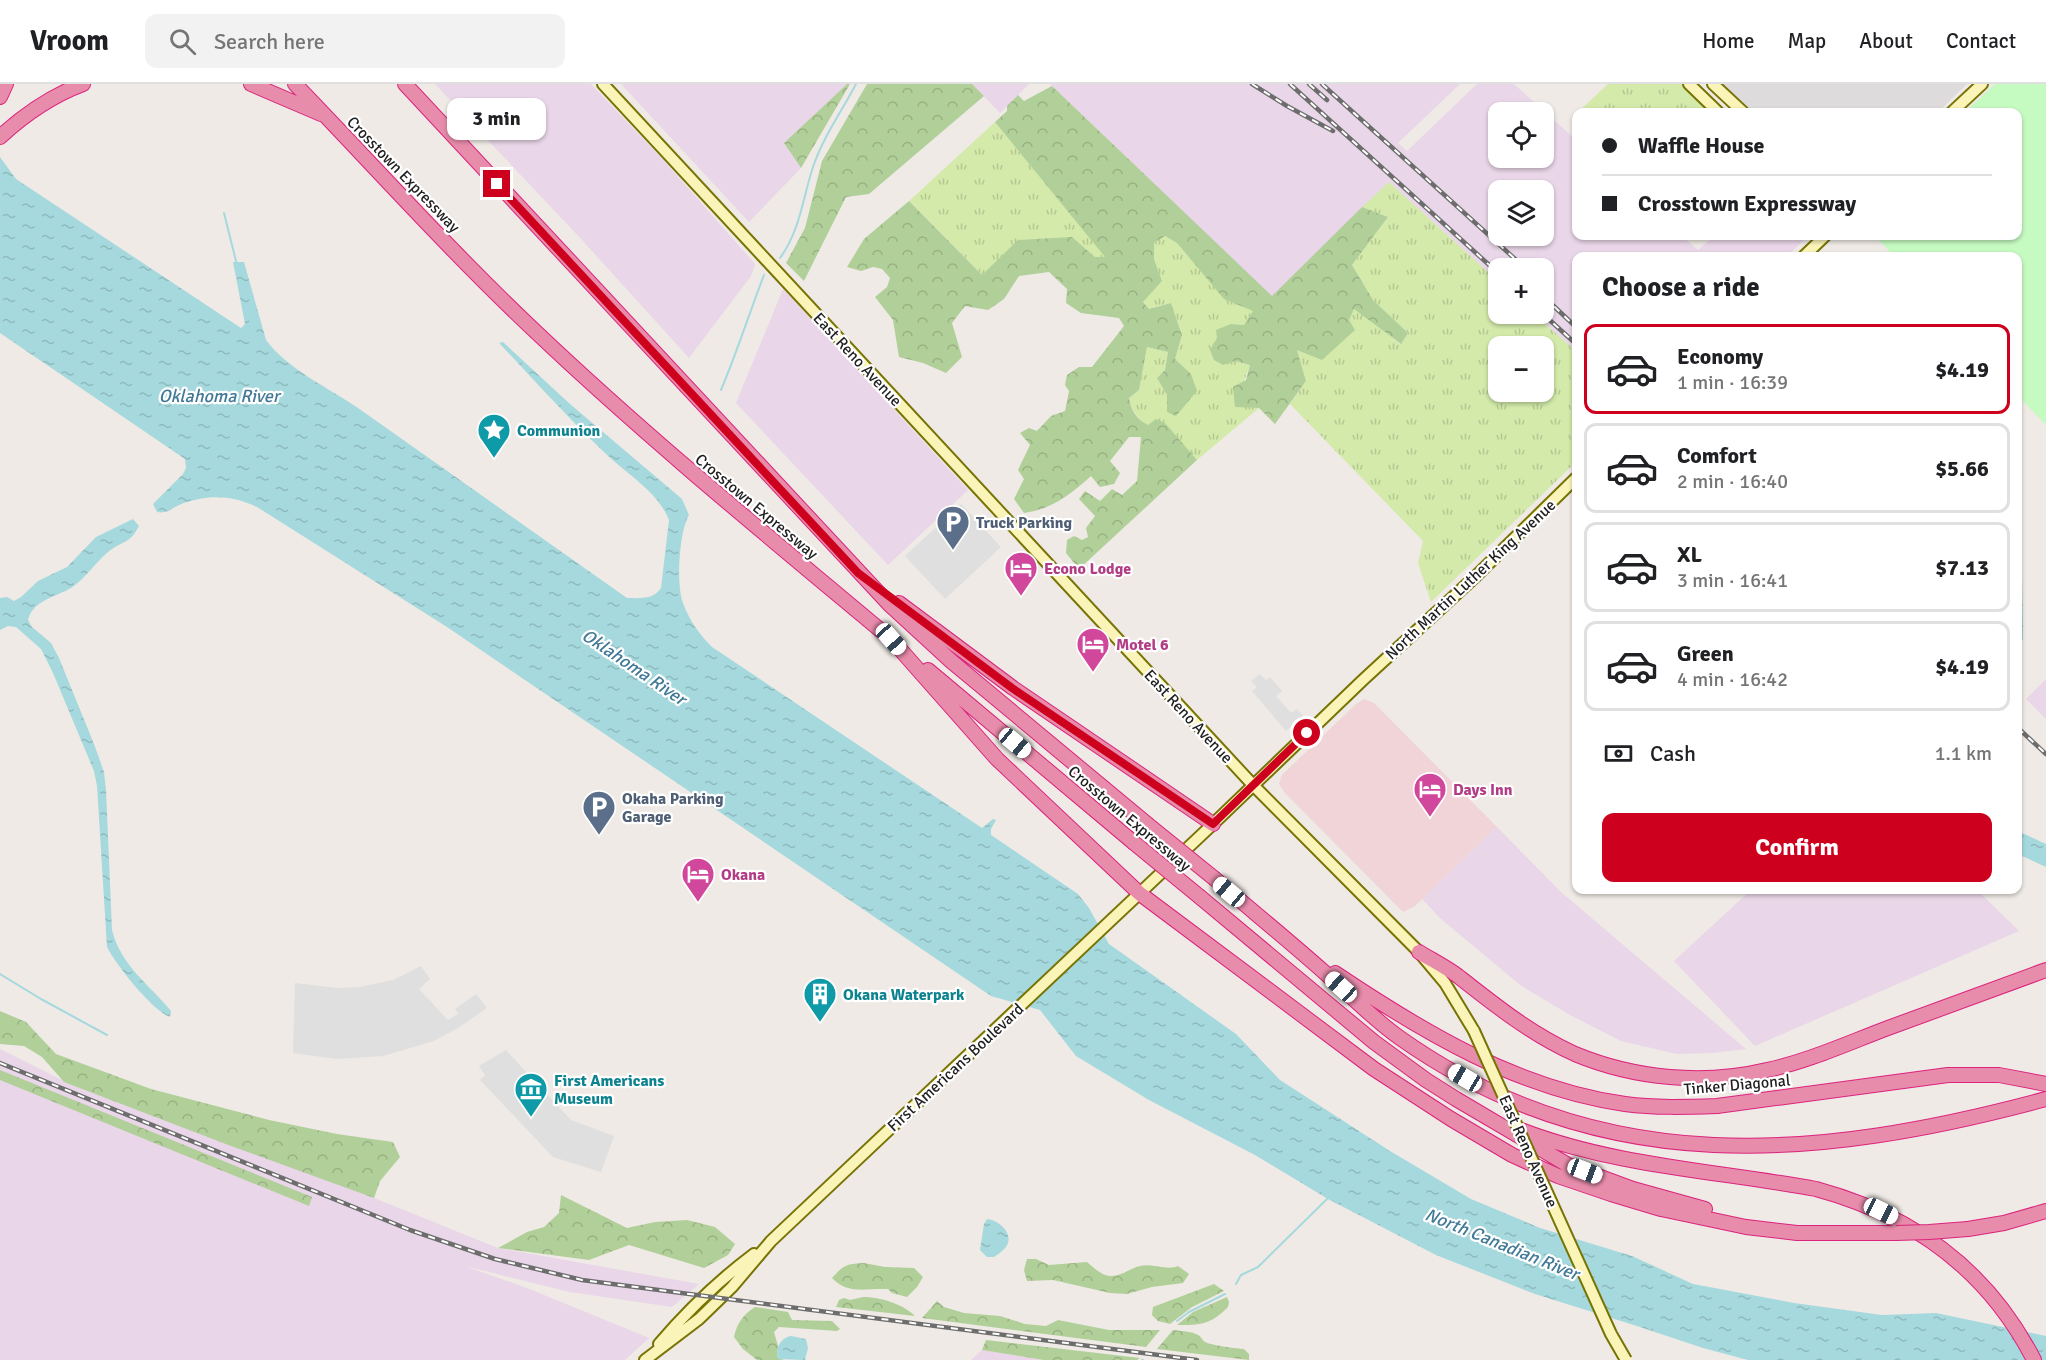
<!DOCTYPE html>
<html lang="en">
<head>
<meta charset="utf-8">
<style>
	:root { --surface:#fff; --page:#f2f2f2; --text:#202124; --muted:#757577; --line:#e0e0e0; --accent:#cd001d }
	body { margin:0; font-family:Signika,sans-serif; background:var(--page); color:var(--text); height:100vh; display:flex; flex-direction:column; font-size:22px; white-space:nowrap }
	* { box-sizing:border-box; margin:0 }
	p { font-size:20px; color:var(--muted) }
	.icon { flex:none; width:33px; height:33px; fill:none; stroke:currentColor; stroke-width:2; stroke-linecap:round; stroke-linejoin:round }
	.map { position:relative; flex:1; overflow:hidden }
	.side { position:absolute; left:1572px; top:168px; width:450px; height:642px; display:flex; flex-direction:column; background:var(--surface); border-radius:12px; box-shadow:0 2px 4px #0004 }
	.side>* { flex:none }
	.top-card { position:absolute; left:1572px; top:24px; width:450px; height:132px; border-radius:12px; box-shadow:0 2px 4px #0004; display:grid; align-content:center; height:132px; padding:0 30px; background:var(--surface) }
	.tools { position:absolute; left:1488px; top:18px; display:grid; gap:12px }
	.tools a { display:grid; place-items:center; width:66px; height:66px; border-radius:12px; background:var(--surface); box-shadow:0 2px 4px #0004; font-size:30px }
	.end { position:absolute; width:27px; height:27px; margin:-14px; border:8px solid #cd001d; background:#fff; box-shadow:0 0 0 3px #fff }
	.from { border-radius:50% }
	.bubble { position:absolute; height:42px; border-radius:12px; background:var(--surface); box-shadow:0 2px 4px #0004; font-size:20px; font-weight:800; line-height:42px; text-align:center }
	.car { position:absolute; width:18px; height:36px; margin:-18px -9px; border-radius:8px; box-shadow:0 0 4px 2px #0007; background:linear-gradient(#fff 24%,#345 0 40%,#fff 0 76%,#345 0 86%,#fff 0) }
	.top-card b { display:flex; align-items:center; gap:21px; height:57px; font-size:22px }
	.top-card b+b { border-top:2px solid var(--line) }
	.top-card i { width:15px; height:15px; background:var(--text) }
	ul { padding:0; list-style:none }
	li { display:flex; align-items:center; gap:18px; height:90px; margin:0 12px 9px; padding:0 18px; border:3px solid var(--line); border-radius:12px }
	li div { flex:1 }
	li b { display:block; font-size:22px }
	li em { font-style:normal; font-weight:800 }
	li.on { border-color:var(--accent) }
	li>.icon { width:54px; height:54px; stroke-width:1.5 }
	h2 { padding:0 30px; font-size:27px; line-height:72px }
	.pay { display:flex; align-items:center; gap:15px; height:66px; padding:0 30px; font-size:22px }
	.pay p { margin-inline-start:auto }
	.cta { display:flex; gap:12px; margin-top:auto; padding:12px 30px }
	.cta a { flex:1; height:69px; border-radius:12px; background:var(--accent); color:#fff; font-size:24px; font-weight:800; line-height:69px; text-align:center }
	header { display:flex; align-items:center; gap:36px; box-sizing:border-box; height:84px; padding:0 30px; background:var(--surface); border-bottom:2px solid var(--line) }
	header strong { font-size:28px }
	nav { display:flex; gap:33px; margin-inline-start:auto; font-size:21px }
	.search { width:420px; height:54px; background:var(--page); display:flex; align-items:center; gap:15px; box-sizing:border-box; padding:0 21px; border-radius:12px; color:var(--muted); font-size:22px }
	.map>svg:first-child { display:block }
</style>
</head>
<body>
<header>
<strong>Vroom</strong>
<div class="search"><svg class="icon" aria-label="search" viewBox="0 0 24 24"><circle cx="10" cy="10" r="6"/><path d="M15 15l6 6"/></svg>Search here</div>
<nav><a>Home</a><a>Map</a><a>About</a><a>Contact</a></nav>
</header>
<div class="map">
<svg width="2046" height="1276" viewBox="0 0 2046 1276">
	<defs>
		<pattern id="grass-tufts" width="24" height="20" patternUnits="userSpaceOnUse" patternTransform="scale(1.5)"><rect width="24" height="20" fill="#d3eaaa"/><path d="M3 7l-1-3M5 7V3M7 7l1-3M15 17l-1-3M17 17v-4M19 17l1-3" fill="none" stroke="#b5c892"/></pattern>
		<pattern id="forest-crowns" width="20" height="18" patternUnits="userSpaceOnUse" patternTransform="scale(1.5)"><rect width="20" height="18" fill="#b1cf99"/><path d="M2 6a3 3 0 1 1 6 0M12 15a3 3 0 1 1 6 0" fill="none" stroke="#98b183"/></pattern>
		<pattern id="water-ripples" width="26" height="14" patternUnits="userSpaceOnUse" patternTransform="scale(1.5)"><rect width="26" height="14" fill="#a5d9dd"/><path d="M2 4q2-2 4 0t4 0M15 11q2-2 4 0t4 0" fill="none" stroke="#8ebabd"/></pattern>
	</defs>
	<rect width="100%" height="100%" fill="#efeae5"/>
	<path fill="#dddbdc" d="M1723 0H1967L1938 28H1750Z"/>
	<path fill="#f0d4d7" d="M1364 615 1374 619 1497 743 1415 822 1403 828 1285 709 1279 700 1282 691 1356 620Z"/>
	<path fill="#e9d6e8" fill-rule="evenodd" d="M435 0H591L665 78 755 180 751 192 689 274 583 157Z
		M621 0H847L784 59 801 84 749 138Z
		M972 0H1029L1000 29Z
		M1050 0H1460L1398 59 1407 67 1477 0H1514L1576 56V152H1682L1698 166 1714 152H1808L1787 172H1576V267L1534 230H1544V184H1498V197L1389 98 1272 213ZM1498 28H1544V74H1498ZM1498 106H1544V152H1498Z
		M783 205 968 406 888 481 736 319Z
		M2046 595V635L2026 615Z
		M1497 743 1562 809 1746 965 1712 969 1677 970 1621 957 1570 931 1520 901 1440 834 1422 815Z
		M1751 806H1977L2019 847 1755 962 1674 877Z
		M0 965 68 999 374 1114 498 1164 699 1200 672 1223 570 1208 465 1182 527 1204 649 1254 625 1276H0Z
		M982 1266 1044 1276H971Z"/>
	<path fill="url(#grass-tufts)" fill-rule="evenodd" d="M1608 0H1683L1712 28H1578Z
		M995 38 1106 173H1095L1072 153 982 191 909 117Z
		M1389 98 1498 197V230H1534L1576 267V378L1431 518 1418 479 1423 457 1290 320 1306 297 1297 266 1349 236 1354 224 1400 260 1408 249 1373 216 1352 181 1388 133 1362 123ZM1498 262H1544V308H1498Z
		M1165 152 1177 159 1224 214 1254 227 1244 241 1231 240 1235 277 1250 281 1235 322 1259 324 1197 376C1177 352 1134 347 1129 314L1139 306 1147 263 1168 268 1165 286 1157 294 1167 311 1191 290 1175 275 1182 251 1171 219 1148 225 1143 217 1162 197 1154 175V159Z"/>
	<path fill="url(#forest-crowns)" d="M847 0H850L801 84 784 59Z
		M867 0H972L984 12 869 110 846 113 804 197 786 179 805 144 822 77Z
		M1052 2 1272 212 1362 123 1388 133 1352 181 1373 216 1408 249 1401 260 1354 225 1349 236 1355 246 1322 276 1297 266 1306 297 1275 340 1259 324 1235 323 1233 303 1246 296 1250 281 1235 277 1223 281 1214 276 1210 266 1217 254 1216 246 1231 240 1244 241 1253 227 1224 215 1177 159 1165 152 1154 159V175L1162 197 1143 218 1149 225 1171 219 1182 251 1175 275 1191 290 1197 307 1176 332 1167 328V311L1157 294 1165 286 1168 268 1147 263 1139 306 1129 314C1131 326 1136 335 1148 341L1156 335 1165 339 1197 376 1079 485 1066 469 1067 456 1074 452 1082 456 1088 453 1086 444 1095 432 1079 415 1085 407 1100 417 1112 405 1122 411 1137 397 1141 353H1129L1110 377 1120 389 1114 400 1100 403 1091 392C1070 411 1052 425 1024 429L1014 415 1024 395 1018 386 1030 361 1020 349 1029 344 1037 347 1051 332 1065 327 1069 307 1065 301 1067 291 1079 283H1092L1124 242 1119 234 1081 229 1066 219 1067 205 1049 188 1019 192 1004 215 988 226 965 222 952 239 962 273 946 289 923 279 899 273 893 236 875 213 887 203 890 194 882 185 873 183 861 187 847 183 864 155 909 117 982 191 1018 156 1072 153 1095 173H1105L995 38 1007 27V22L1018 11 1024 17Z
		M0 927 26 938 56 970 151 1005 269 1036 337 1050 393 1058 400 1073 380 1097 374 1114 231 1062 64 998 42 973 24 962 0 960Z
		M0 986 312 1113 309 1122 0 996Z
		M561 1111 627 1144 655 1138 687 1136 715 1143 735 1160 728 1171 704 1184 629 1161 589 1176 498 1164 527 1148 544 1143 559 1129Z
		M1027 1175H1036L1049 1181 1087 1178C1094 1184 1103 1193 1112 1192 1121 1192 1131 1184 1140 1182 1152 1179 1167 1187 1178 1182L1189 1190 1183 1199 1152 1203 1127 1210 1110 1209 1053 1196 1027 1197 1024 1186Z
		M864 1179 885 1183 914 1184 923 1193 917 1203 907 1213 892 1209 888 1205C866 1204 848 1211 832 1194 844 1181 846 1180 864 1179Z
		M1214 1200 1224 1207 1192 1223 1170 1240 1158 1237 1152 1231 1153 1223Z
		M863 1213C880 1213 903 1220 915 1232L836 1223 839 1216 844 1214 850 1216Z
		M1227 1213 1229 1218 1228 1223C1210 1241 1201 1241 1177 1241L1193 1228Z
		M937 1217 944 1223 964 1229 1000 1232 1025 1240 1046 1242 1058 1236 1109 1246H1160L1146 1263 922 1234Z
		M755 1223 788 1228 792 1236 832 1237 840 1245 837 1247 779 1243 774 1248 778 1262 777 1270 778 1274 784 1276H757L743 1265 734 1253C737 1239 743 1231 755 1223Z
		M1173 1246C1180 1247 1192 1247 1198 1251 1201 1252 1202 1256 1205 1258 1210 1261 1238 1265 1244 1265L1249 1270V1276L1157 1265Z
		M986 1256 1140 1274 1137 1276H1044L982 1266Z"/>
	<path fill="#c5fac1" d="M1995 0H2046V341L2018 312V172H1894L1875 152H2018V28H1965Z"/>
	<path fill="#dfdfdf" d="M961 420 1001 463 945 515 905 472Z
		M1260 590 1266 596 1270 593 1282 607 1276 612 1291 629 1297 625 1303 632 1286 647 1252 607 1257 603 1251 597Z
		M421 882 430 895 419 905 448 936 458 930 455 925 476 910 487 924 458 944 434 957 383 972 337 975 293 969 295 899 337 904 360 903 393 896Z
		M506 966 571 1036 614 1052 601 1088 553 1073 480 996 485 991 479 982Z"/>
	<path fill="url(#water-ripples)" d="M0 73 16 95 241 244 245 240 233 178H244L266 256C287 285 329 304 358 324 448 387 537 451 627 514 640 514 653 516 661 504L669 436C659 409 626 389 606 370 569 335 534 296 499 259L503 258 570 320 682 415 689 431C679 448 676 501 683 519 689 536 700 551 712 563L982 744 993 735 996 736 991 745V751L1078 810 1089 824 1109 860 1236 950 1280 996 1390 1067 1471 1115 1540 1144 1632 1172 1693 1200 1794 1219 1882 1231 1936 1229 2046 1252V1276H1748L1703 1264 1640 1243 1535 1210 1436 1171 1328 1115 1255 1071 1149 1016 1076 972 1040 926 991 912 447 543 257 423C231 411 207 410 179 421 171 425 166 430 157 428L153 420 183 390 186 384 185 375 0 249Z
		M133 435 139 442C129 461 123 456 108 468 95 479 85 495 71 504 56 513 33 516 28 536L32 543 51 559 59 574 94 660 104 688 106 706 112 846C121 882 149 900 171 927L170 933C152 926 116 881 107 863L97 702 94 687 53 589 41 565 16 543 8 542 0 546V514L7 513 14 517 21 513 38 497 67 483 96 453Z
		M2018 481 2022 489 2023 533V555L2018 563Z
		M2018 747 2046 760V783L2018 770Z
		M987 1135C999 1136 1015 1150 1006 1163 1003 1167 998 1170 994 1173H987L980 1166 984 1140Z
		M791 1252 806 1255 808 1264 805 1276 778 1275C775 1265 780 1254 791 1252Z"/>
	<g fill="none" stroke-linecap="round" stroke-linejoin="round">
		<path stroke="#a5d9dd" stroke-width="2" d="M224 129 237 181
			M780 174C800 147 803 113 813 83 823 53 842 27 856 0
			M721 306C737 268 749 230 764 191
			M0 890 41 915 107 951
			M1236 1200 1241 1191 1258 1183 1329 1113
			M1177 1237 1189 1228 1225 1210
			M1142 1276H1143"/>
		<g stroke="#777304" stroke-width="14">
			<path id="secondary" d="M603 0 1253 701 1419 868 1445 899 1474 947
				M1689 0 1718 28
				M1713 0 1743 28
				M1952 28 1982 0
				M1804 172 1825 152
				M659 1260C688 1226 718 1197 754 1170
				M645 1276 699 1235 732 1203 771 1157 1213 740 1364 595 1476 492 1576 394"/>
		</g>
		<g stroke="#dc237d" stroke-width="16">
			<path id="highway" d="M251 0 321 30
				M295 0C375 83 452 169 536 248 651 357 775 458 897 560
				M405 0 889 520 951 577 1147 740
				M0 13 6 0
				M0 53C25 30 51 12 83 0
				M899 519 1013 604 1213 740
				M891 555 997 675 1139 809 1374 985 1451 1035 1512 1071 1558 1092 1611 1110 1661 1125 1746 1143 1797 1149H1896
				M928 586 1133 758
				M1215 795C1251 826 1288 856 1324 888 1349 910 1373 935 1400 954 1602 1097 1819 1076 2046 1015
				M1200 813 1374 958 1426 996 1456 1015 1568 1081 1633 1105 1705 1125
				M1419 868C1432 876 1446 883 1458 892 1496 922 1531 950 1575 970 1635 995 1704 1001 1767 986 1809 977 1848 959 1888 944 1941 925 1993 905 2046 886
				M1335 889C1423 948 1518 1005 1625 1020 1655 1024 1686 1023 1717 1022L1948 991H1999L2046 1000
				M1521 1046C1614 1082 1718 1087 1816 1105 1912 1131 1988 1186 2034 1276
				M1968 1145 2004 1139 2046 1127"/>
		</g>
		<use href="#secondary" stroke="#faf4b8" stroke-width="10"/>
		<use href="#highway" stroke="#e78caa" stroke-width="14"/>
		<g stroke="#6d6d6d" stroke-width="4.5">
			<path id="rail" d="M1252 0 1287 22 1333 47
				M1290 0 1498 189
				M1309 0 1327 16
				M1322 0 1525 184
				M1544 213 1576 243
				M1543 230 1576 260
				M2018 644 2046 670
				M0 979 410 1146 495 1175 582 1196 1197 1276"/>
		</g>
		<use href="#rail" stroke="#fff" stroke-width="2" stroke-dasharray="7" stroke-linecap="butt"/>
		<g stroke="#777304" stroke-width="14" stroke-linecap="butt">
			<path id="secondary-bridge" d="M1474 947 1611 1250 1626 1276"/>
		</g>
		<g stroke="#dc237d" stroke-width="16" stroke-linecap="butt">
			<path id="highway-bridge" d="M1147 740 1215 795
				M1133 758 1200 813
				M1896 1149 1929 1148 1968 1145"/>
		</g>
		<use href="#secondary-bridge" stroke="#faf4b8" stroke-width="10"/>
		<use href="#highway-bridge" stroke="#e78caa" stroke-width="14"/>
	</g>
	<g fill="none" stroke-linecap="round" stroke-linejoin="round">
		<path stroke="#cd001d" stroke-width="8" d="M497 100 858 489 1012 604 1213 740 1307 649"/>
	</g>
	<defs>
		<g id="sight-pin" transform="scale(1.725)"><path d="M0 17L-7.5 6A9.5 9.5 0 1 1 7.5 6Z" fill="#0f9aa8" stroke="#fff"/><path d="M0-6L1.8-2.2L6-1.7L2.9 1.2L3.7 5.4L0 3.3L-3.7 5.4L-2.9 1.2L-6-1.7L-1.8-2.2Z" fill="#fff"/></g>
		<g id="parking-pin" transform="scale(1.725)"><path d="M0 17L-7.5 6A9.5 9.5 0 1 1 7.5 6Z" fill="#5c6f8a" stroke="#fff"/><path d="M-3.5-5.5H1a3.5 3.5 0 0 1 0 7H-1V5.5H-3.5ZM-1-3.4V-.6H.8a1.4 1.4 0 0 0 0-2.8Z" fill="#fff"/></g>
		<g id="hotel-pin" transform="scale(1.725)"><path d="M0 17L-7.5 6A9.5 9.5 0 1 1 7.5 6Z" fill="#d1479c" stroke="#fff"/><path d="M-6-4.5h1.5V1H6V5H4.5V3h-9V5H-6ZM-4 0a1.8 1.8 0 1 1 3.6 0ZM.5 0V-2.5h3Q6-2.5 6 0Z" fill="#fff"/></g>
		<g id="building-pin" transform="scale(1.725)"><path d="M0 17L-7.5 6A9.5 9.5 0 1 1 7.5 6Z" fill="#0f9aa8" stroke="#fff"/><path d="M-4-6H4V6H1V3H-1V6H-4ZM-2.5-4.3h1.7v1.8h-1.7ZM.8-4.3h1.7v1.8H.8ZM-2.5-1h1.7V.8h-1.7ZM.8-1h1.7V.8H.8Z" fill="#fff"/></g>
		<g id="museum-pin" transform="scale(1.725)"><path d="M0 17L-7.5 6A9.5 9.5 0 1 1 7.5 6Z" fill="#0f9aa8" stroke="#fff"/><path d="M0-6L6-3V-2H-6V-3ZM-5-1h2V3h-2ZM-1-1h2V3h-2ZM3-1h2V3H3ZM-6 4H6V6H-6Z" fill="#fff"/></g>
	</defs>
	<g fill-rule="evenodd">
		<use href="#sight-pin" x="494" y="346"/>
		<use href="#parking-pin" x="953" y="438"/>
		<use href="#hotel-pin" x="1021" y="484"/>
		<use href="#hotel-pin" x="1093" y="560"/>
		<use href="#hotel-pin" x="1430" y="705"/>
		<use href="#parking-pin" x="599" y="723"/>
		<use href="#hotel-pin" x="698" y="790"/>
		<use href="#building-pin" x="820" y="910"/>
		<use href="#museum-pin" x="531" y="1005"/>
	</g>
	<g text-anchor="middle" stroke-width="4.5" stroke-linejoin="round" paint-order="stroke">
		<g font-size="16" fill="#1f1f1f" stroke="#fff">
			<text transform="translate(404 90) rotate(46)" y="6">Crosstown Expressway</text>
			<text transform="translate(858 275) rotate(47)" y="6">East Reno Avenue</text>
			<text transform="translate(757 422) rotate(40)" y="6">Crosstown Expressway</text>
			<text transform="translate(1470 495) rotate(-43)" y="6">North Martin Luther King Avenue</text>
			<text transform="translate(1189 632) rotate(47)" y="6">East Reno Avenue</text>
			<text transform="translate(1130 734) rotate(40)" y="6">Crosstown Expressway</text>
			<text transform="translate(955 983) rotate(-43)" y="6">First Americans Boulevard</text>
			<text transform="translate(1737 1000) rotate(-5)" y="6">Tinker Diagonal</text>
			<text transform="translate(1529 1067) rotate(66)" y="6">East Reno Avenue</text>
		</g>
		<g font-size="16" font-weight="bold" fill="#0d838f" stroke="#fff" text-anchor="start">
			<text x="517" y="352">Communion</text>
			<text x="843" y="916">Okana Waterpark</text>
			<text x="554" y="1002">First Americans<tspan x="554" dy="18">Museum</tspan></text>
		</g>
		<g font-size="16" font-weight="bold" fill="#4e5e75" stroke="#fff" text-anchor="start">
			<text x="976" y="444">Truck Parking</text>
			<text x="622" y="720">Okaha Parking<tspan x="622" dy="18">Garage</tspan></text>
		</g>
		<g font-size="16" font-weight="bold" fill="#b23c85" stroke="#fff" text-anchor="start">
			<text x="1044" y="490">Econo Lodge</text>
			<text x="1116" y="566">Motel 6</text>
			<text x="1453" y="711">Days Inn</text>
			<text x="721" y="796">Okana</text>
		</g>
		<g font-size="18" font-style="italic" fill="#417997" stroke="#fff">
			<text x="219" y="318">Oklahoma River</text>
			<text transform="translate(634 583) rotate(34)" y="6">Oklahoma River</text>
			<text transform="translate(1502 1160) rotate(22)" y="6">North Canadian River</text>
		</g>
	</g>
</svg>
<div class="tools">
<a><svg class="icon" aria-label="locate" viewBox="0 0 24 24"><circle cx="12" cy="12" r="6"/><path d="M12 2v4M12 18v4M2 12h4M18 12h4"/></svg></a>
<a><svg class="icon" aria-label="layers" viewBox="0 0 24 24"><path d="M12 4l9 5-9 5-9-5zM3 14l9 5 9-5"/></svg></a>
<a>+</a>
<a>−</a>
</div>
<i class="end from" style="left:1307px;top:649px"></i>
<i class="end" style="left:497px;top:100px"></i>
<div class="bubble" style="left:447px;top:14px;width:99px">3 min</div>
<i class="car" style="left:891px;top:555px;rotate:138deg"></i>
<i class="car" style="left:1015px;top:659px;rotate:130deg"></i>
<i class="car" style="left:1229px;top:808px;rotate:310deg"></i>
<i class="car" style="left:1341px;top:903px;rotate:312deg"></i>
<i class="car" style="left:1465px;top:994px;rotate:300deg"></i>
<i class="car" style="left:1585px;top:1087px;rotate:111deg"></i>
<i class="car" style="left:1881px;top:1127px;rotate:116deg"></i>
<div class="top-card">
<b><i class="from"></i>Waffle House</b>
<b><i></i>Crosstown Expressway</b>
</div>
<section class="side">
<h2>Choose a ride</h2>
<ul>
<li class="on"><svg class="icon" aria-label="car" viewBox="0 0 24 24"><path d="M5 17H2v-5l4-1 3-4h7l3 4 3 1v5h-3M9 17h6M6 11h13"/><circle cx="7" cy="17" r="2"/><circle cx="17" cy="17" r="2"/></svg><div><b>Economy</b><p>1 min · 16:39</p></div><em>$4.19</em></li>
<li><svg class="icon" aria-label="car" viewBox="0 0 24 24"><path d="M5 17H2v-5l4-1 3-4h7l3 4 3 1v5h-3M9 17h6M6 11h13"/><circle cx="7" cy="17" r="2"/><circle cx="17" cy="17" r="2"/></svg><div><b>Comfort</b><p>2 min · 16:40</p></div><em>$5.66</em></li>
<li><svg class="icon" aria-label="car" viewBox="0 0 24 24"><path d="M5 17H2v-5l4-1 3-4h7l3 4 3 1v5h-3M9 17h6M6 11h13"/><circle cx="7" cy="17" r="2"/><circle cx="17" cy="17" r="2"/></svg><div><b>XL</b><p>3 min · 16:41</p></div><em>$7.13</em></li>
<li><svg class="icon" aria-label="car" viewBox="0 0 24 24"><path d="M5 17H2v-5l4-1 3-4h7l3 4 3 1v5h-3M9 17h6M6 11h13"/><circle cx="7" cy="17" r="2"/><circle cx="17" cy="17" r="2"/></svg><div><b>Green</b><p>4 min · 16:42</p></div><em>$4.19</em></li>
</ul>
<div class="pay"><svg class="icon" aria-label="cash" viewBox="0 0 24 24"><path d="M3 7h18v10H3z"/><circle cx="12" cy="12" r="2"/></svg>Cash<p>1.1 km</p></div>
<div class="cta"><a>Confirm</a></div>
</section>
</div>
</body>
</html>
